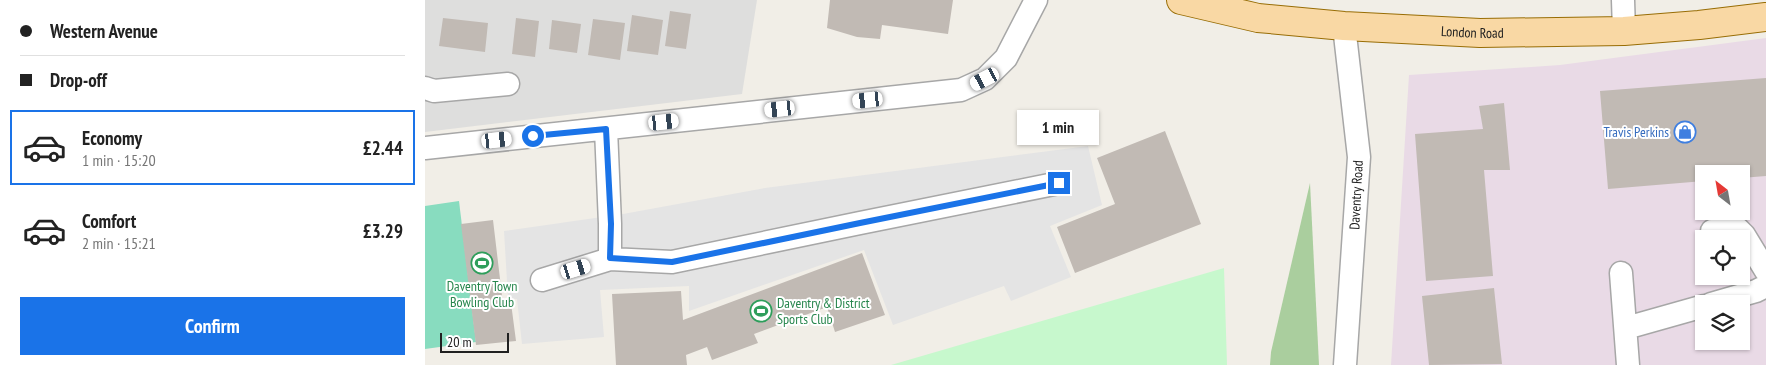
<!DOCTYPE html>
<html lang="en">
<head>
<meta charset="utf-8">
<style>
	:root { --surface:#fff; --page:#f6f6f6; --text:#222; --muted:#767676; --line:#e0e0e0; --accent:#1a73e8 }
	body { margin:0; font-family:"PT Sans Narrow",sans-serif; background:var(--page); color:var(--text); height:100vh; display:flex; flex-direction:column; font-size:19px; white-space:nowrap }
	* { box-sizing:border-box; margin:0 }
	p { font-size:16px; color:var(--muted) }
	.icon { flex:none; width:28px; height:28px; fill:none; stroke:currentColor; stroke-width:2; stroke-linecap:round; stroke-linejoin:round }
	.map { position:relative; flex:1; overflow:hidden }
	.side { display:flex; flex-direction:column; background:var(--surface); width:425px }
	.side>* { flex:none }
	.top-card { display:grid; align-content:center; height:110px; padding:0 20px; background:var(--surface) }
	.needle { width:32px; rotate:329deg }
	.controls { position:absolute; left:1270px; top:165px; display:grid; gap:10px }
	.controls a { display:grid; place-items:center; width:55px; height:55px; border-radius:0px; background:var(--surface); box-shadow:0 1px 4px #0004; font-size:25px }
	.scale { position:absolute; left:15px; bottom:12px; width:69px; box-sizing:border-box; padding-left:5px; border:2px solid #202020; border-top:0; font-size:14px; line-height:18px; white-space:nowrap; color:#202020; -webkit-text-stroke:4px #fff; paint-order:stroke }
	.end { position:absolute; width:22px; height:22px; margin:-11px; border:6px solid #1a73e8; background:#fff; box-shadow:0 0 0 2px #fff }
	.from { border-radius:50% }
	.bubble { position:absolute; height:35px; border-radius:0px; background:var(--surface); box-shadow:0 1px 4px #0004; font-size:16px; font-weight:800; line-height:35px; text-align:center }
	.car { position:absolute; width:15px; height:30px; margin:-15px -8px; border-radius:6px; box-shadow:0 0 4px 1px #0007; background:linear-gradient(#fff 24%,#345 0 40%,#fff 0 76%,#345 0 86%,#fff 0) }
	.top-card b { display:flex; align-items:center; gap:18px; height:48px; font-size:19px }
	.top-card b+b { border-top:1px solid var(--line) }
	.top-card i { width:12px; height:12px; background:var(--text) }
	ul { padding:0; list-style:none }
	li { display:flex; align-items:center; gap:15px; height:75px; margin:0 10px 8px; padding:0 10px; border:2px solid transparent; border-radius:0px }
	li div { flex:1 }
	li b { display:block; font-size:19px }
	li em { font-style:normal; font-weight:800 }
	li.selected { border-color:var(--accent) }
	li>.icon { width:45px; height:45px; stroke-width:1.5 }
	.cta { display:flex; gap:10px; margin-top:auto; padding:10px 20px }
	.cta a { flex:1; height:58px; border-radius:0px; background:var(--accent); color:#fff; font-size:20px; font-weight:800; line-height:58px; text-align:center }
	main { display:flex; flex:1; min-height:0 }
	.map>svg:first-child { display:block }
</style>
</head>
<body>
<main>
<section class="side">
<div class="top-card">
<b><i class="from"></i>Western Avenue</b>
<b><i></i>Drop-off</b>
</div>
<ul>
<li class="selected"><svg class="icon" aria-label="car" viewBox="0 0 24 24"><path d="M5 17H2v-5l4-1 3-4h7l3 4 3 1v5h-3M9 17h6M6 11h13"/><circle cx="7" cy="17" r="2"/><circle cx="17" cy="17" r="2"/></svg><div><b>Economy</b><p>1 min · 15:20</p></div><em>£2.44</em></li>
<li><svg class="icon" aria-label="car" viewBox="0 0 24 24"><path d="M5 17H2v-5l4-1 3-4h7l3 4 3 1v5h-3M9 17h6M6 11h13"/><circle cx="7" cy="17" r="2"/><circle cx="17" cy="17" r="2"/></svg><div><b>Comfort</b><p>2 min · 15:21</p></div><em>£3.29</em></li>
</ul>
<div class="cta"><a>Confirm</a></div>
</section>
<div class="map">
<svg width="1341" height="365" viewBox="0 0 1341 365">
	<rect width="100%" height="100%" fill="#f1eee7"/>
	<path fill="#dededd" d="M0 0H332L317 94 0 132Z"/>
	<path fill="#e9dae6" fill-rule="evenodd" d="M1341 38V365H966L984 75 1135 65ZM1279 174H1316V211H1279ZM1279 239H1316V276H1279ZM1279 304H1316V341H1279Z"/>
	<path fill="#aace9e" d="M885 183 894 365H845L846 352Z"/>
	<path fill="#c7f8cd" d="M799 268 802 365H466Z"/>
	<path fill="#88dcbf" d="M34 201 51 342 0 349V206Z"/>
	<path fill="#e4e4e4" d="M663 146 677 205 625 226 646 277 586 301 579 286 468 325 439 250 264 311V286L175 290 179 337 97 344 92 299 83 298 79 231 198 214 340 188Z"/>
	<path fill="#c1bab4" d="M405 0H528L523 34 457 25 455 39 432 37 402 28Z
		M245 11 266 14 261 49 240 46Z
		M207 15 238 20 233 55 202 51Z
		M18 18 63 23 60 52 14 46Z
		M91 18 114 21 110 57 87 54Z
		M168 19 200 23 195 60 163 55Z
		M127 20 156 24 152 53 124 49Z
		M1341 78V176L1316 178V174H1279V181L1183 189 1175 91Z
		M1079 103 1085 170H1059L1068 276 1001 281 990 134 1058 129 1054 106Z
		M740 131 776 224 650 273 632 227 690 204 672 158Z
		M68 220 78 304 86 303 91 341 51 345 36 224Z
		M437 253 460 315 410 332 402 307 329 334 333 343 287 360 282 347 261 355 262 365H191L187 294 256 291 258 320Z
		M1069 288 1077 364 1004 365 997 296Z"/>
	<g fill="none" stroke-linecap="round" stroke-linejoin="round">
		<g stroke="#a7a7a7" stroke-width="25">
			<path id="minor" d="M1198 0 1199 31
				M919 26 934 157 920 365
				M0 88 9 91 83 84
				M181 129 185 224V259L247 262 435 223 634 183
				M0 148 536 90 560 79 581 58 611 0
				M1287 231 1313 229 1319 235 1341 271
				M1196 273 1203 365
				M117 280 185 259
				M1286 304 1331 291 1341 286
				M1201 328 1279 306"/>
		</g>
		<g stroke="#986d05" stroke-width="30">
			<g id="major">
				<path id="s1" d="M756 0 833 18 919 26 1055 33 1199 31 1274 25 1341 17"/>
			</g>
		</g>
		<use href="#minor" stroke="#fff" stroke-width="22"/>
		<use href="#major" stroke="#f9d8a4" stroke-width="28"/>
	</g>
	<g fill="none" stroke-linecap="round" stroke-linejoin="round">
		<path stroke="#1a73e8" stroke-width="6" d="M108 136 181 129 186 224 185 258 247 262 435 223 634 183"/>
	</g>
	<defs>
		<g id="shop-ring" transform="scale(1.125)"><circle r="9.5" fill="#fff" stroke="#3f7fe0" stroke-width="1.5"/><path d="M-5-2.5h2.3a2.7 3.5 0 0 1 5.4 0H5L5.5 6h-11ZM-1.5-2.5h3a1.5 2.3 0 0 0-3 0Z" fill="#3f7fe0"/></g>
		<g id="stadium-ring" transform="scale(1.125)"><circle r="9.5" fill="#fff" stroke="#2e9e5b" stroke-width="1.5"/><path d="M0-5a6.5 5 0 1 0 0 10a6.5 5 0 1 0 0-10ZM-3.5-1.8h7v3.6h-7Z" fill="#2e9e5b"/></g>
	</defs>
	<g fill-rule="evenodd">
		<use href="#shop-ring" x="1260" y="132"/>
		<use href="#stadium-ring" x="57" y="263"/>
		<use href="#stadium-ring" x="336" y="311"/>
	</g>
	<g text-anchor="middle" stroke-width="4" stroke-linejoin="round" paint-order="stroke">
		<g font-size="14" fill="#202020" stroke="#fff">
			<text dy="5" stroke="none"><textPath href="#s1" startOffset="294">London Road</textPath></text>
			<text transform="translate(931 195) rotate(-87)" y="5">Daventry Road</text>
		</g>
		<g font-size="14" fill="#366cbe" stroke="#fff" text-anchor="end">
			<text x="1244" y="137">Travis Perkins</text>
		</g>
		<g font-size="14" fill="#27864d" stroke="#fff">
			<text x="57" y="291">Daventry Town<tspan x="57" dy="16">Bowling Club</tspan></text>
			<text x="352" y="308" text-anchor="start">Daventry &amp; District<tspan x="352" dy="16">Sports Club</tspan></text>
		</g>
	</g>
</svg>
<div class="controls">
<a><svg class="needle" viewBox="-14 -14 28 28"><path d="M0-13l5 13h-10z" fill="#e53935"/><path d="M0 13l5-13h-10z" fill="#767676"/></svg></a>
<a><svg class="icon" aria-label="locate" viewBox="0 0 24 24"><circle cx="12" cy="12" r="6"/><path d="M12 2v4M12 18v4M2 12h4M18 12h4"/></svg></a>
<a><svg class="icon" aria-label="layers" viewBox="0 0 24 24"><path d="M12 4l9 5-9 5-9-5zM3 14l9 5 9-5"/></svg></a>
</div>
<div class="scale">20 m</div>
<i class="end from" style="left:108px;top:136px"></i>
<i class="end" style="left:634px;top:183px"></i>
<div class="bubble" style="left:592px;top:110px;width:82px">1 min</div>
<i class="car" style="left:560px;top:79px;rotate:243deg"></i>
<i class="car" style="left:443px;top:100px;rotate:264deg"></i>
<i class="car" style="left:355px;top:109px;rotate:264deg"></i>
<i class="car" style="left:239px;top:122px;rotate:84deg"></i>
<i class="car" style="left:72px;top:140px;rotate:84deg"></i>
<i class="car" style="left:151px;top:269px;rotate:73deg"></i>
</div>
</main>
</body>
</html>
